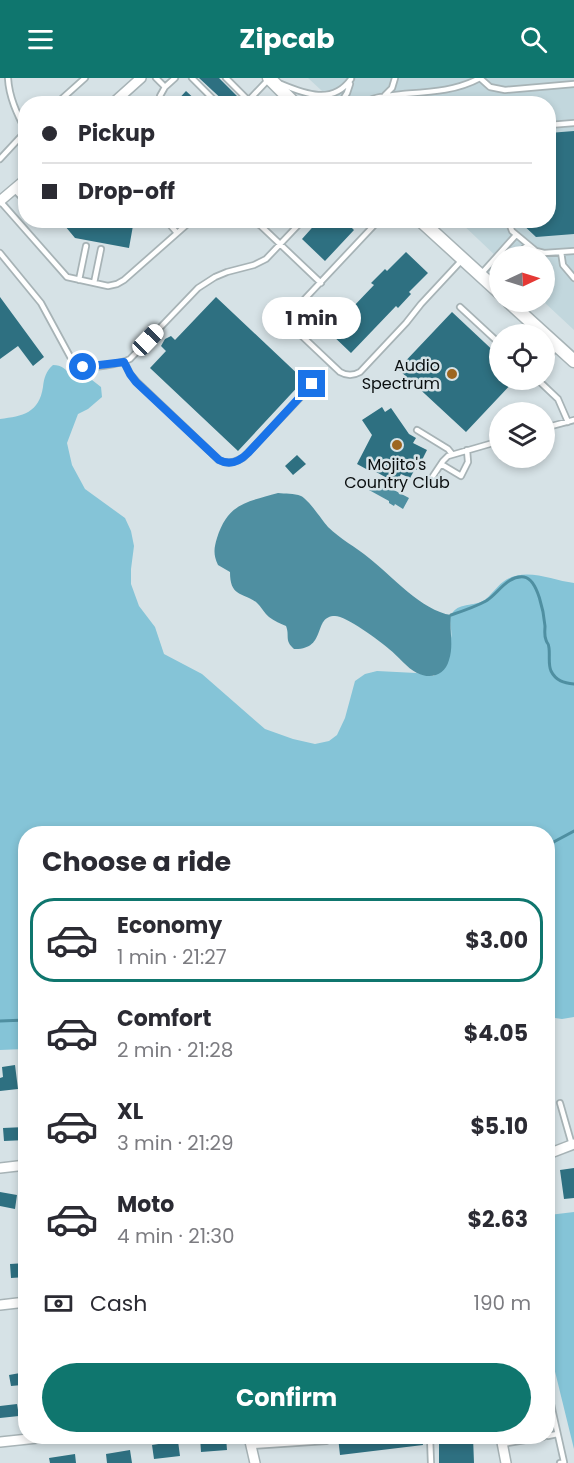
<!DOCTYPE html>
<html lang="en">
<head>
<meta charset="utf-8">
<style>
	:root { --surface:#fff; --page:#f7f7f7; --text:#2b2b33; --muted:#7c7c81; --line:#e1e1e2; --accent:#0f766e }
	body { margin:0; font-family:Poppins,sans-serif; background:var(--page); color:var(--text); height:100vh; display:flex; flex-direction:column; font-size:22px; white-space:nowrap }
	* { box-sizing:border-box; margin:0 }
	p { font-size:20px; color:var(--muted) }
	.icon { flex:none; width:33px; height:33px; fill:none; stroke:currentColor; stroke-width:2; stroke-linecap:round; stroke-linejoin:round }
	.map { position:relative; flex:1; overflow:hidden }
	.panel { position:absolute; left:18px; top:748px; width:537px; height:618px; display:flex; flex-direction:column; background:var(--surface); border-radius:24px; box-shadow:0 3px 9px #0003 }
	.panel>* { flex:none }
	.banner { position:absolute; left:18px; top:18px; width:538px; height:132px; border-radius:24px; box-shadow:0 3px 9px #0003; display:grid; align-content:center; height:132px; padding:0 24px; background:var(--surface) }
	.needle { width:39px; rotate:86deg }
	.tools { position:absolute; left:489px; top:168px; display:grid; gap:12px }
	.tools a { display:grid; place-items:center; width:66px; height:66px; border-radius:50%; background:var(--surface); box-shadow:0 3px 9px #0003; font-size:30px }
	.end { position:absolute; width:27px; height:27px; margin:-14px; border:8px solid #1a73e8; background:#fff; box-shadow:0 0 0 3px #fff }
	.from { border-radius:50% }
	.bubble { position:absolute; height:42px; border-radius:21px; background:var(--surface); box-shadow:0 3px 9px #0003; font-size:20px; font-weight:700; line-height:42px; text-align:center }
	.car { position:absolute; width:18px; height:36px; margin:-18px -9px; border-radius:8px; box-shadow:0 0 4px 2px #0007; background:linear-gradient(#fff 24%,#345 0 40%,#fff 0 76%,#345 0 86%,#fff 0) }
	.banner b { display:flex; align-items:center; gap:21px; height:57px; font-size:22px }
	.banner b+b { border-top:2px solid var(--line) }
	.banner i { width:15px; height:15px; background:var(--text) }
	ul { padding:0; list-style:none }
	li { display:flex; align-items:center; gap:18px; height:84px; margin:0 12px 9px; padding:0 12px; border:3px solid transparent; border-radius:24px }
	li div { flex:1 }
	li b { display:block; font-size:22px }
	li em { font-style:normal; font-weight:700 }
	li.selected { border-color:var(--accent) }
	li>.icon { width:54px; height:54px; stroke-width:1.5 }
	h2 { padding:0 24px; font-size:27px; line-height:72px }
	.pay { display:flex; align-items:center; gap:15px; height:66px; padding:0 24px; font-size:22px }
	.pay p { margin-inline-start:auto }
	.primary-button { display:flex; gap:12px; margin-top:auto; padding:12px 24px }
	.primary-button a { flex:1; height:69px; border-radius:36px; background:var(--accent); color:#fff; font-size:24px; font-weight:700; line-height:69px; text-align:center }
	header { display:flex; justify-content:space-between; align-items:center; height:78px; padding:0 24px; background:var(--accent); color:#fff; font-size:27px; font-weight:700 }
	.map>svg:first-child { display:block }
</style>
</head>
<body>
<header><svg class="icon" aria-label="menu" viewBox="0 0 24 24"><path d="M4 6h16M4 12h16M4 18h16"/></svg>Zipcab<svg class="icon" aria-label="search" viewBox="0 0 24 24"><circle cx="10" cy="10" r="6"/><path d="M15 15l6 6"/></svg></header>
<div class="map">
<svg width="574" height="1385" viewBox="0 0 574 1385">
	<rect width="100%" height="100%" fill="#d6e2e6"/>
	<path fill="#c2d7dd" d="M308 0H574V252L544 224V178H500L499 181 459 143 549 142V26L335 25Z"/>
	<path fill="#85c4d7" d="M53 287C62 287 66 291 71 298L92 302 101 309 102 319 88 331 78 336 67 365 72 387 85 411 125 440 131 453 134 468 131 491V506L139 528 155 549 164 576 202 596 265 651 293 661 315 666 329 663 337 657 345 640 355 603 365 596 377 593 416 595 434 598C438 590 450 568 451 560 453 552 447 542 453 534 460 525 474 528 483 523 491 518 496 509 503 504 524 488 551 502 574 505V939L562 941 548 939V756H26L25 971 0 972V341C23 338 39 335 43 309 44 300 46 293 53 287Z
		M574 1134V1371L548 1265V1144L549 1137Z"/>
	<path fill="#4f8fa1" d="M375 402 409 420 403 431 395 426 394 428 389 425V423L369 412Z
		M278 415C285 416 294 415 301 418 308 421 322 442 328 449 340 461 356 469 369 480 391 497 422 533 451 537 449 552 454 567 449 582 445 597 431 602 417 595 407 590 398 578 389 571 380 563 346 538 335 538 312 538 328 572 294 571 284 562 290 558 286 548 281 546 274 543 269 539 264 535 261 528 256 524 241 514 230 518 230 494L218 487C213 476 214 470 217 460 228 425 247 424 278 415Z"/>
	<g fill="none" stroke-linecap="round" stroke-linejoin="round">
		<path stroke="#4f8fa1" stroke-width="3" d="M451 537C463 533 475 529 486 523 498 516 507 497 524 499 538 501 544 536 545 548 545 552 544 558 546 562 548 568 548 563 549 570 550 578 548 586 551 593 556 603 564 605 574 606
			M548 767 574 753
			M0 943 26 942"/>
	</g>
	<path fill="#2e7081" d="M199 0H219L245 26H227Z
		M186 13 200 26H174Z
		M574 53V156L536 159 518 142H549V55Z
		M60 142H134L129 170 75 160Z
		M319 142H331L337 148 344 142 354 152 325 183 302 161Z
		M406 174 428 195 409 214 411 216 398 230 396 228 351 275 329 254 374 207 371 205 385 191 387 193Z
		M0 219 44 279 33 288 18 268 0 281Z
		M216 219 304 302 238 373 150 290 166 273 161 268 165 261 171 258 175 262Z
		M452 234 500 279V302H515L466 354 398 291Z
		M382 329 385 334 391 330 409 356 416 360 413 365 427 372 417 392 415 391 410 400 401 396 396 405 369 390 368 392 357 386 372 357 362 342Z
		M297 377 306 386 293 397 285 388Z
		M15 987 18 1011 0 1013V1000L3 999 2 989Z
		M25 1049 26 1062 4 1063 3 1050Z
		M574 1090V1120L564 1121 560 1092Z
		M0 1114 17 1117 15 1131 0 1128Z
		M26 1185V1199L11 1200 10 1186Z
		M20 1295 22 1307 11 1308 9 1297Z
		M17 1326 19 1338 0 1340V1328Z
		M200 1359H226L227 1372 201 1374Z
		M338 1359H422L423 1367 340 1377Z
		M439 1359H473L474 1385H439Z
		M178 1363 180 1378 154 1381 152 1367Z
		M130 1372 132 1385H107L106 1376Z
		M75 1376 76 1385H50L49 1380Z"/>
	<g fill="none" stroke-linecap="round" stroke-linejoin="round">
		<g stroke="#a7b3b6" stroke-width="8">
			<path id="service" d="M8 0C9 19 17 36 26 53
				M156 0 165 9 175 0
				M192 0 218 26
				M226 0 252 26
				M480 0 490 9 505 12 574 6
				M281 6C305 16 333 27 351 1
				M385 17 392 10 395 0
				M249 22 268 2
				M56 26 85 0
				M159 26 160 18 165 9
				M340 26 347 15 350 6
				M362 26C374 18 388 18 403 16 430 14 456 13 480 0
				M549 47 574 45
				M0 81 26 53
				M14 111 26 124
				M0 123 67 199 108 208 117 206 124 202 192 142
				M166 142 177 155
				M252 142 261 148 321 205
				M379 142 285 242 340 294C347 298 353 298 360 294L406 245 421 226 461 183
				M508 142 512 153 536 173 544 175 574 173
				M561 174 563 187 574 200
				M0 175 41 225 73 284C76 287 76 288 81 289 92 291 120 286 130 281L198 210 215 199 227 194 254 187 266 181 303 142
				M517 178 527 167
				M482 195 516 157
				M79 202 86 168
				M94 205 101 171
				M493 205 500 197
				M460 229 500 266
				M544 283 557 269
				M124 284 130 296 137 304 219 382C228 387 236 384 244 379L313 306
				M538 302 558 321 568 344
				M544 350 574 342
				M417 352 448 371 452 376
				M441 386 461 398 468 384 467 372
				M431 401 443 383 448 378 500 363
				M560 1025 572 1067
				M548 1327 551 1326 564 1384 560 1385
				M548 1358 557 1356
				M430 1359 431 1385
				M502 1366 543 1359
				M251 1368 326 1363"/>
		</g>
		<g stroke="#a7b3b6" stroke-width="12">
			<path id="minor" d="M112 26 141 0
				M0 123 26 101
				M548 1076 574 1066
				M0 1090 26 1087
				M0 1227 26 1224
				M249 1359 255 1385
				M501 1359 506 1385
				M0 1364 47 1359"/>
		</g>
		<g stroke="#a7b3b6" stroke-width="15">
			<path id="secondary" d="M269 0 295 26
				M420 142 500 215
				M509 224 574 283"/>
		</g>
		<use href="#service" stroke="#fff" stroke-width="4.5"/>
		<use href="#minor" stroke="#fff" stroke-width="9"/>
		<use href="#secondary" stroke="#fff" stroke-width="12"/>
	</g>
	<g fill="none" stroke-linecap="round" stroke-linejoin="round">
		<path stroke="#1a73e8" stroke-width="8" d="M83 289 124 284 130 296 136 304 219 382C230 388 240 383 248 375L312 306"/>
	</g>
	<g fill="#9d6621" stroke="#d6e2e6" stroke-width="2">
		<circle cx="452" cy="296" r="6"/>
		<circle cx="397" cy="367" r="6"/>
	</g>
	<g text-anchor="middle" stroke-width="5" stroke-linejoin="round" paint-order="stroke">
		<g font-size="16" fill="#0b0f10" stroke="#d6e2e6" text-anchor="end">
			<text x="440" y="293">Audio<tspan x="440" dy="18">Spectrum</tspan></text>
			<text x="397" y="392" text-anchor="middle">Mojito's<tspan x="397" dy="18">Country Club</tspan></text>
		</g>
	</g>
</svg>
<div class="tools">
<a><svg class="needle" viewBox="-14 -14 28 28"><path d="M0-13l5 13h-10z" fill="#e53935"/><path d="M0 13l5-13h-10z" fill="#7c7c81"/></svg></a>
<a><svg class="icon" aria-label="locate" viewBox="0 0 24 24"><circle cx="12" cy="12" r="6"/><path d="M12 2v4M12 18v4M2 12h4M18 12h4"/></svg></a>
<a><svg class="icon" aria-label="layers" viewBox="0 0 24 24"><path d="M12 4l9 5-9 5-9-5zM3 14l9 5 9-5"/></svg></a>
</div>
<i class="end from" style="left:83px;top:289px"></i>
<i class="end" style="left:312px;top:306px"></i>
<div class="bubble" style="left:262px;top:219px;width:99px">1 min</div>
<i class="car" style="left:148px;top:262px;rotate:44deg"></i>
<div class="banner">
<b><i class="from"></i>Pickup</b>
<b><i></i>Drop-off</b>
</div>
<section class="panel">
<h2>Choose a ride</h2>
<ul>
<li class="selected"><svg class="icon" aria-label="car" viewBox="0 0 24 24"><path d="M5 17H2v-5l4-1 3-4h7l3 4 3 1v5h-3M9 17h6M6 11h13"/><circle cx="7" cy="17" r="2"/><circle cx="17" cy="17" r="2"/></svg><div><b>Economy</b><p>1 min · 21:27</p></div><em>$3.00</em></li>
<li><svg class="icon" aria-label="car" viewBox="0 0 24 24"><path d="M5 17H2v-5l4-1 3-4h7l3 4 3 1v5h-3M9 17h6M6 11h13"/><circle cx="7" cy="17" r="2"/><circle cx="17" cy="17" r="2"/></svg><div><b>Comfort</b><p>2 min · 21:28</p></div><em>$4.05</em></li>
<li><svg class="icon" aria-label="car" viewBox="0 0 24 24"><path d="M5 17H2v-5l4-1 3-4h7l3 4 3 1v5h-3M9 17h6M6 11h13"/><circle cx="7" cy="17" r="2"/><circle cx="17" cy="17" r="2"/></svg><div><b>XL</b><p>3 min · 21:29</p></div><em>$5.10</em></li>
<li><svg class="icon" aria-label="car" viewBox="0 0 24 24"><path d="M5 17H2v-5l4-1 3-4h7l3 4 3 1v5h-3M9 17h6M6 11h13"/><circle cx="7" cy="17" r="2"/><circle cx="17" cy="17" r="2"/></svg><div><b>Moto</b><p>4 min · 21:30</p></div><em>$2.63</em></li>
</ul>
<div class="pay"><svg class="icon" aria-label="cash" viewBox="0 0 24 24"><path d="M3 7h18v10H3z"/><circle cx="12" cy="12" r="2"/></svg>Cash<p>190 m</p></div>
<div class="primary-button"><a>Confirm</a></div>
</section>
</div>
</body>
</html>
